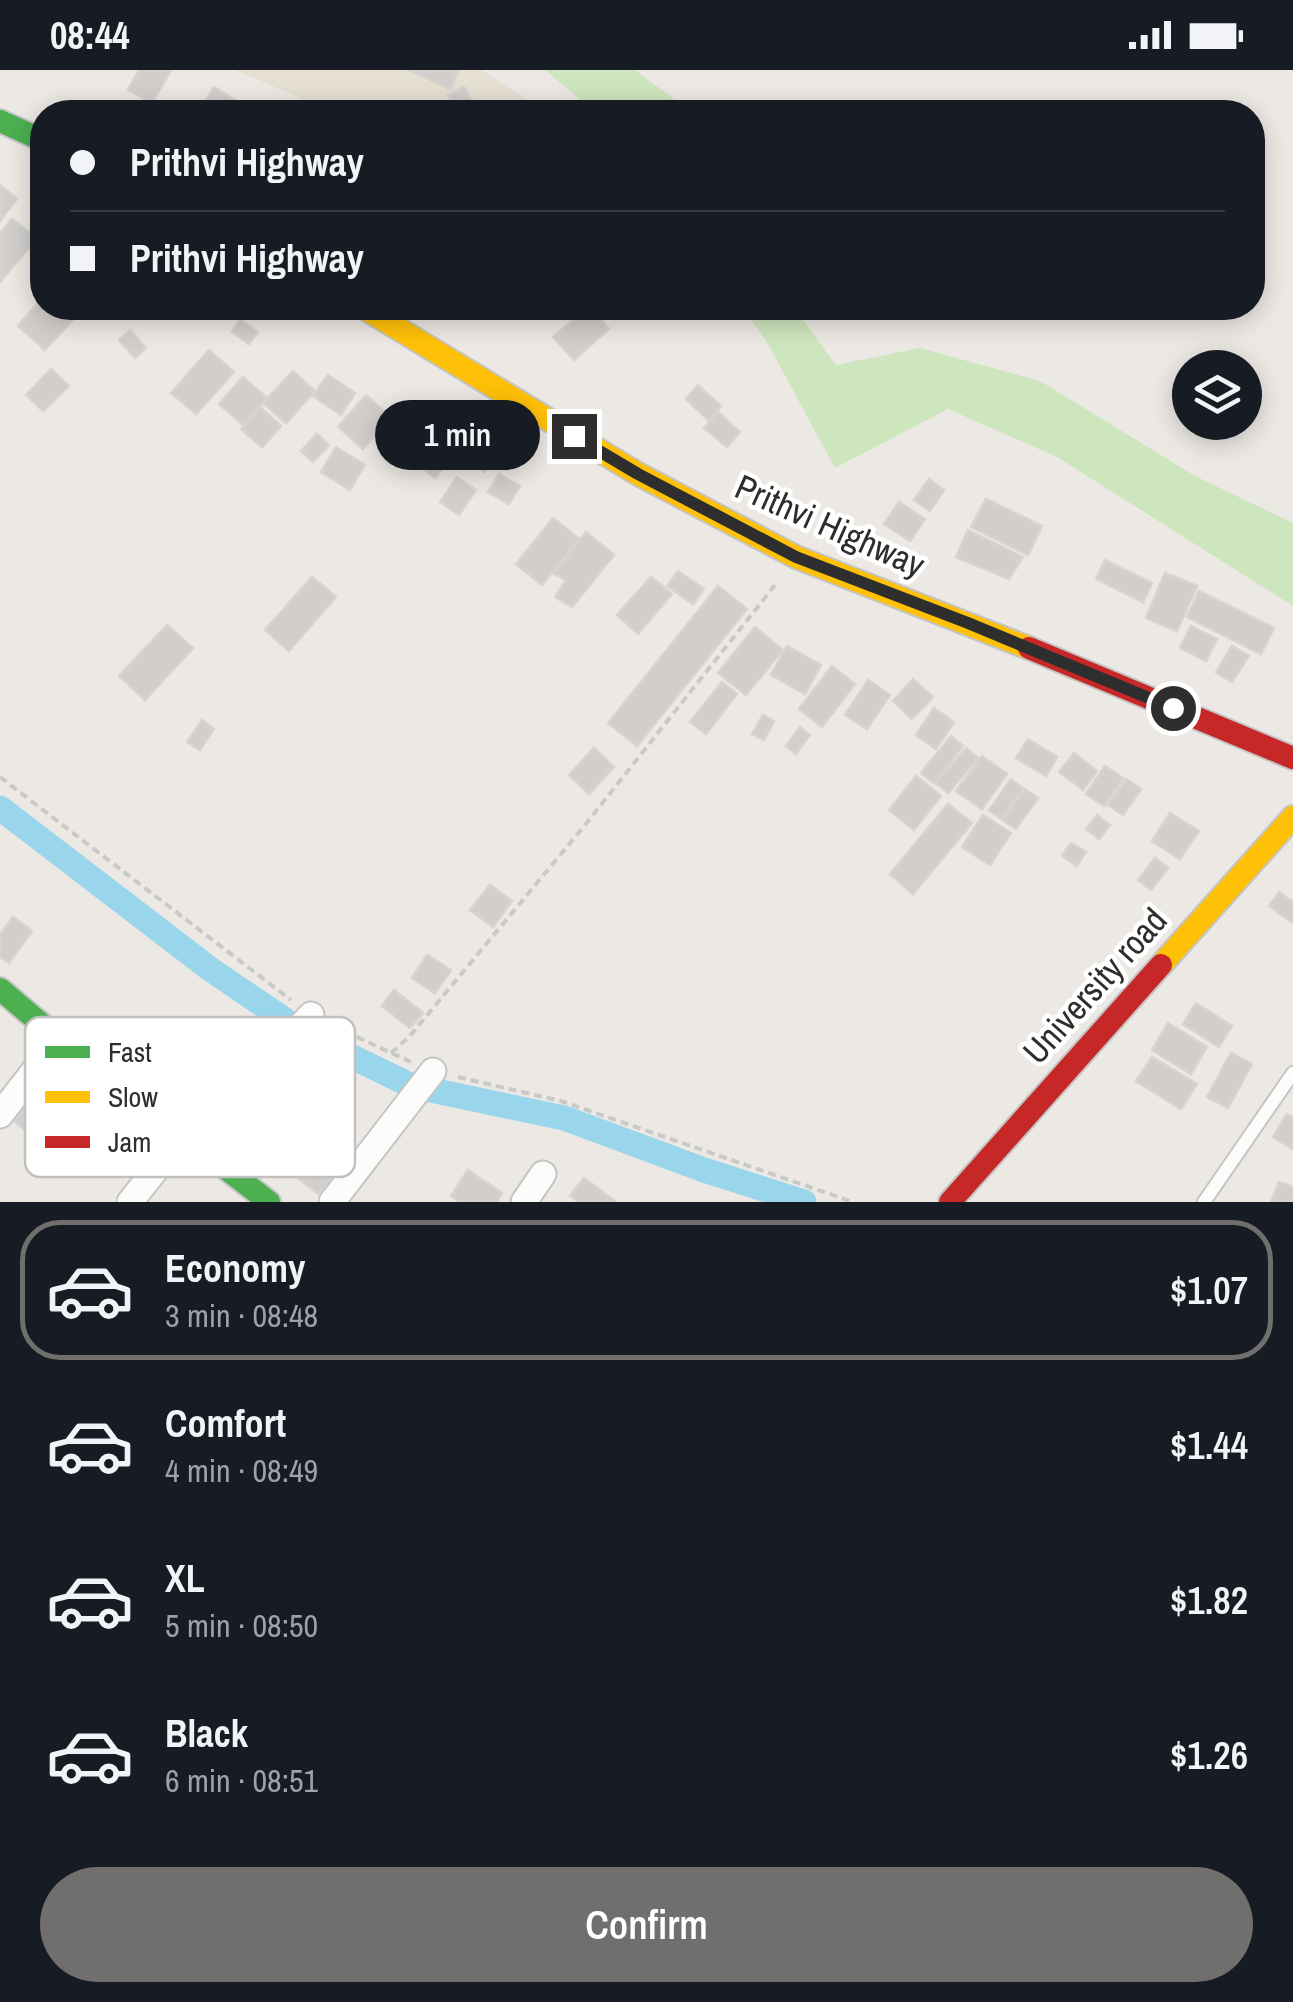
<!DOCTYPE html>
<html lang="en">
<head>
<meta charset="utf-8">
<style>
	:root { --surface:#171b24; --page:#242831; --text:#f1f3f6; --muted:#9ea1a6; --line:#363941; --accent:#706f6e }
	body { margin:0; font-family:"Archivo Narrow",sans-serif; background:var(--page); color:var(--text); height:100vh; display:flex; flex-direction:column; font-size:38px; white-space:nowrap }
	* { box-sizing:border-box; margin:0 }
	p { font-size:32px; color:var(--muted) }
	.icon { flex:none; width:55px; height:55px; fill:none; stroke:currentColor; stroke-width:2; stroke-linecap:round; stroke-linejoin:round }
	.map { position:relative; height:1132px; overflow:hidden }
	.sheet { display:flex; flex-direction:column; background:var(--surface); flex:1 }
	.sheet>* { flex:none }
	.banner { position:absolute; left:30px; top:30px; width:1235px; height:220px; border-radius:40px; box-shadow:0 5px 25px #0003; display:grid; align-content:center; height:220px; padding:0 40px; background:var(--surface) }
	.buttons { position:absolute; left:1172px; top:280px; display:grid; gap:20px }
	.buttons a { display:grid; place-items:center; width:90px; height:90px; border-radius:50%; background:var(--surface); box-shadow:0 5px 25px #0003; font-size:50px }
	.end { position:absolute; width:45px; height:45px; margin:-22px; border:12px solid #2e2e2e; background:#fff; box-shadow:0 0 0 5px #fff }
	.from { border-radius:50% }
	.bubble { position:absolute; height:70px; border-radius:35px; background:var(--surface); box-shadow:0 5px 25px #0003; font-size:32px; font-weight:600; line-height:70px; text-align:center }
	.banner b { display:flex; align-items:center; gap:35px; height:95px; font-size:38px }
	.banner b+b { border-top:2px solid var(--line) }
	.banner i { width:25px; height:25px; background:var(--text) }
	ul { padding:18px 0 0; list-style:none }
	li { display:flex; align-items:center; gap:30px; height:140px; margin:0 20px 15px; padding:0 20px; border:5px solid transparent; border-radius:40px }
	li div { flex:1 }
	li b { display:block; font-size:38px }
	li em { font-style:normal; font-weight:600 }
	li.active { border-color:var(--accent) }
	li>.icon { width:90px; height:90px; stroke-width:1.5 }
	.button { display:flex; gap:20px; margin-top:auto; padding:20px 40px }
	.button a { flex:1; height:115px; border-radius:60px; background:var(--accent); color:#fff; font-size:40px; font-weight:600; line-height:115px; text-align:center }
	.status { display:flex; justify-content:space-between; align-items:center; height:70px; padding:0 50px; background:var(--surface); direction:ltr }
	.status svg { height:28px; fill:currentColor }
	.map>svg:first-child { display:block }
</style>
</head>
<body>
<div class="status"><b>08:44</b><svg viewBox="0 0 49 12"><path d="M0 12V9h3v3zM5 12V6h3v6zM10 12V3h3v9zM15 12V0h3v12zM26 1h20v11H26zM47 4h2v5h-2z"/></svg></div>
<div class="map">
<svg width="1293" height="1132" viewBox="0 0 1293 1132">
	<rect width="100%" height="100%" fill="#ece8e4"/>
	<path fill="#e6e0d3" d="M235 0H482L544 42H333Z"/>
	<path fill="#cee6be" d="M545 0H635L691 42H595Z
		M743 238H794L836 295 920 278 1040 311 1195 406 1293 453V536L1057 387 948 339 835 398 768 274Z"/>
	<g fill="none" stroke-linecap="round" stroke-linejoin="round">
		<path stroke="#99d6ec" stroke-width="25" d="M0 738 210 899 307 965 412 1016 564 1048 704 1100 804 1132"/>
	</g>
	<path fill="#d1cecb" stroke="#d7d4d0" stroke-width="2.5" d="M139 0H171L152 33 128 20Z
		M409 0H459L450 19Z
		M214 17 246 37 242 42 199 41Z
		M464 17 478 42H457L448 25Z
		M0 115 17 129 0 151Z
		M12 149 37 168 0 212V163Z
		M42 228V238H74L80 242 45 280 18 256Z
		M587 238H590L609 259 574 290 553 267Z
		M240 250 258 262 249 274 232 262Z
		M130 260 146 278 135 288 119 270Z
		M209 280 234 302 196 344 171 323Z
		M51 299 69 316 43 341 26 325Z
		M293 301 315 321 286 353 263 333Z
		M328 305 355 323 341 345 313 326Z
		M243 307 267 328 243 355 219 334Z
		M698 315 721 336 708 350 686 329Z
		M366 325 391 348 363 379 338 357Z
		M260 337 281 356 262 377 241 359Z
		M718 342 740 362 727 377 704 358Z
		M317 364 329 375 313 392 301 381Z
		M433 370 453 386 435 408 416 393Z
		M336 377 365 395 350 420 321 402Z
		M477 379 494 391 484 402 469 390Z
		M499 404 520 416 509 434 488 422Z
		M457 407 476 420 459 445 440 432Z
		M929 409 944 420 930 441 914 430Z
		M986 429 1042 456 1028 485 971 457Z
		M899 432 925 449 910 471 884 454Z
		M553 448 579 469 542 515 516 494Z
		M968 460 1023 487 1009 509 956 487Z
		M586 462 614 485 572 537 555 527 566 510 554 504Z
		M1105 490 1152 513 1143 532 1096 509Z
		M678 501 704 519 693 534 667 516Z
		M1165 503 1197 516 1177 561 1146 548Z
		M312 507 336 527 289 581 265 560Z
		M651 507 672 524 638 564 617 545Z
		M718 516 747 539 637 676 608 653Z
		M1199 521 1274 558 1261 584 1187 547Z
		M167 555 193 578 145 630 119 606Z
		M1191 556 1217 569 1206 591 1180 578Z
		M755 557 783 580 746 625 718 603Z
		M787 576 821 595 805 624 771 605Z
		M1232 576 1249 586 1232 612 1216 602Z
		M832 596 855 614 822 657 799 639Z
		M913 609 933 627 912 649 893 631Z
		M868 610 890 625 867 659 845 645Z
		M722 612 737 624 706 664 690 652Z
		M934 638 954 652 936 679 916 665Z
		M763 645 774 651 764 670 752 664Z
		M202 650 214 659 200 680 187 672Z
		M800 657 810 665 796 684 786 676Z
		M951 666 963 676 934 713 921 703Z
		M1028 669 1057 687 1046 706 1016 688Z
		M594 678 614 697 589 724 569 705Z
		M966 678 978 688 948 723 936 713Z
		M1074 683 1097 701 1083 720 1059 702Z
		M982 686 1007 704 982 739 956 721Z
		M1105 696 1123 708 1104 736 1086 724Z
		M916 706 941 726 914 760 889 740Z
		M1011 709 1023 718 1001 749 989 740Z
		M1126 709 1141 719 1123 745 1108 735Z
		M1025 719 1038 728 1016 759 1003 750Z
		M948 734 972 753 913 824 890 804Z
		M1170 743 1199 761 1180 789 1152 771Z
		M983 745 1011 763 990 795 962 777Z
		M1097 745 1110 755 1099 769 1086 759Z
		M1071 773 1086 782 1077 796 1062 786Z
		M1155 788 1168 798 1151 820 1138 810Z
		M490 815 512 831 493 857 470 840Z
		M1279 822 1293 832V853L1269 836Z
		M13 847 32 861 9 893 0 887V865Z
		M427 885 451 900 435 923 412 908Z
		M394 920 423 943 410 958 382 936Z
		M1196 933 1232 956 1219 977 1183 954Z
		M1168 953 1207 977 1191 1004 1152 980Z
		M1231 983 1252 994 1228 1038 1207 1027Z
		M1152 987 1197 1014 1181 1039 1136 1011Z
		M33 1029 72 1063 53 1085 14 1051Z
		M1287 1044 1293 1048V1079L1273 1067Z
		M323 1070 347 1089 319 1124 295 1106Z
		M468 1100 502 1123 497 1132H460L451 1126Z
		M584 1108 616 1132H579L570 1126Z
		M1279 1112 1293 1117V1132H1271Z"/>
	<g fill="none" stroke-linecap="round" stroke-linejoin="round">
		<g stroke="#c5c4c5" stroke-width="16">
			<path id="lane" d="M1204 1132 1293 1003"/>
		</g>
		<g stroke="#c5c4c5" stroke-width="29">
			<path id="street" d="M0 1045 59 969
				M193 1072 311 945
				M130 1132 184 1064
				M332 1132 433 1001
				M524 1132 543 1104"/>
		</g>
		<g stroke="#c5c4c5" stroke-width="26">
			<path id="fast" d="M0 51 42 70
				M0 919 59 969 269 1132"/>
		</g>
		<g stroke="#c5c4c5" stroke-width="26">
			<path id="slow" d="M364 238 638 404 796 487 1029 578
				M1161 895 1293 747"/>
		</g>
		<g stroke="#c5c4c5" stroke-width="26">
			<path id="jam" d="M1029 578 1293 688
				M950 1132 1161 895"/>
		</g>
		<path stroke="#c9c9c8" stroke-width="4" stroke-dasharray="8 5" stroke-linecap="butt" d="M0 707 291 930
			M333 956 411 992
			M391 983 409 967 581 760 775 515
			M458 1007 561 1031 853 1132"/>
		<use href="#lane" stroke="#fcfcfb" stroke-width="12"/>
		<use href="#street" stroke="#fcfcfb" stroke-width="25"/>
		<use href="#fast" stroke="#4caf50" stroke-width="22"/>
		<use href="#slow" stroke="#ffc107" stroke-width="22"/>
		<use href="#jam" stroke="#c62828" stroke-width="22"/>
	</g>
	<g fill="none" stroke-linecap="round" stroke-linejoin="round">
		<path stroke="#2e2e2e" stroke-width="12" d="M574 366 638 404 796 487 968 553 1173 638"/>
	</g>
	<g text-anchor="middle" stroke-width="9" stroke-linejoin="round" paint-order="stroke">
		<g font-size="35" fill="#2e2e2e" stroke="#fff">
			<text transform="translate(830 456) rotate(24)" y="12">Prithvi Highway</text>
			<text transform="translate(1095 916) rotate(-48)" y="12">University road</text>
		</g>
	</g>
	<rect x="25" y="947" width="330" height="160" rx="15" fill="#fff" stroke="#c0c0c0" stroke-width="2.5"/>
	<rect x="45" y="976" width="45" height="12" fill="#4caf50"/>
	<rect x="45" y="1021" width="45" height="12" fill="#ffc107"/>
	<rect x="45" y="1066" width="45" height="12" fill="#c62828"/>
	<g font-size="28" fill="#2e2e2e">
		<text x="108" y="992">Fast</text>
		<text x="108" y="1037">Slow</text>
		<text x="108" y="1082">Jam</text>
	</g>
</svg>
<div class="buttons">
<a><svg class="icon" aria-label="layers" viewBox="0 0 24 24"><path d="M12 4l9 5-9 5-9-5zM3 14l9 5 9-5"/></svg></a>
</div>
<i class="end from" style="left:1173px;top:638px"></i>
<i class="end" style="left:574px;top:366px"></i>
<div class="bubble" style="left:375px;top:330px;width:165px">1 min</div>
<div class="banner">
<b><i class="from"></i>Prithvi Highway</b>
<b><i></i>Prithvi Highway</b>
</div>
</div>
<section class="sheet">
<ul>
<li class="active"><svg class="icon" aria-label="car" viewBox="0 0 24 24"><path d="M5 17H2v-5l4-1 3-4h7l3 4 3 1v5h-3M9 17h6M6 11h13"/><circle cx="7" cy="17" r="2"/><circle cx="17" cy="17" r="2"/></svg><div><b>Economy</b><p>3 min · 08:48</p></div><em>$1.07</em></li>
<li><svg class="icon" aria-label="car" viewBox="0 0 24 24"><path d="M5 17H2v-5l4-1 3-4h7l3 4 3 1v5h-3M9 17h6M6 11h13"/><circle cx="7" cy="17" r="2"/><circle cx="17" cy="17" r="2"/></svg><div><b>Comfort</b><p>4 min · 08:49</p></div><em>$1.44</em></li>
<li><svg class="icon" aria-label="car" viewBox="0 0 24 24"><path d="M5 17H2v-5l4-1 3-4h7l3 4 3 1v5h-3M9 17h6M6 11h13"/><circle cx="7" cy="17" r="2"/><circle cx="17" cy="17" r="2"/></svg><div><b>XL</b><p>5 min · 08:50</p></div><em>$1.82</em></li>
<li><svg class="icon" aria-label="car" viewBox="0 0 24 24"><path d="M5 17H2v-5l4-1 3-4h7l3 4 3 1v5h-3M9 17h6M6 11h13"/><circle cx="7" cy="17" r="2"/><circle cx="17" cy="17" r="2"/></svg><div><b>Black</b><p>6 min · 08:51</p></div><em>$1.26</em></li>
</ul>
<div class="button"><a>Confirm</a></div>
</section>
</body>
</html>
